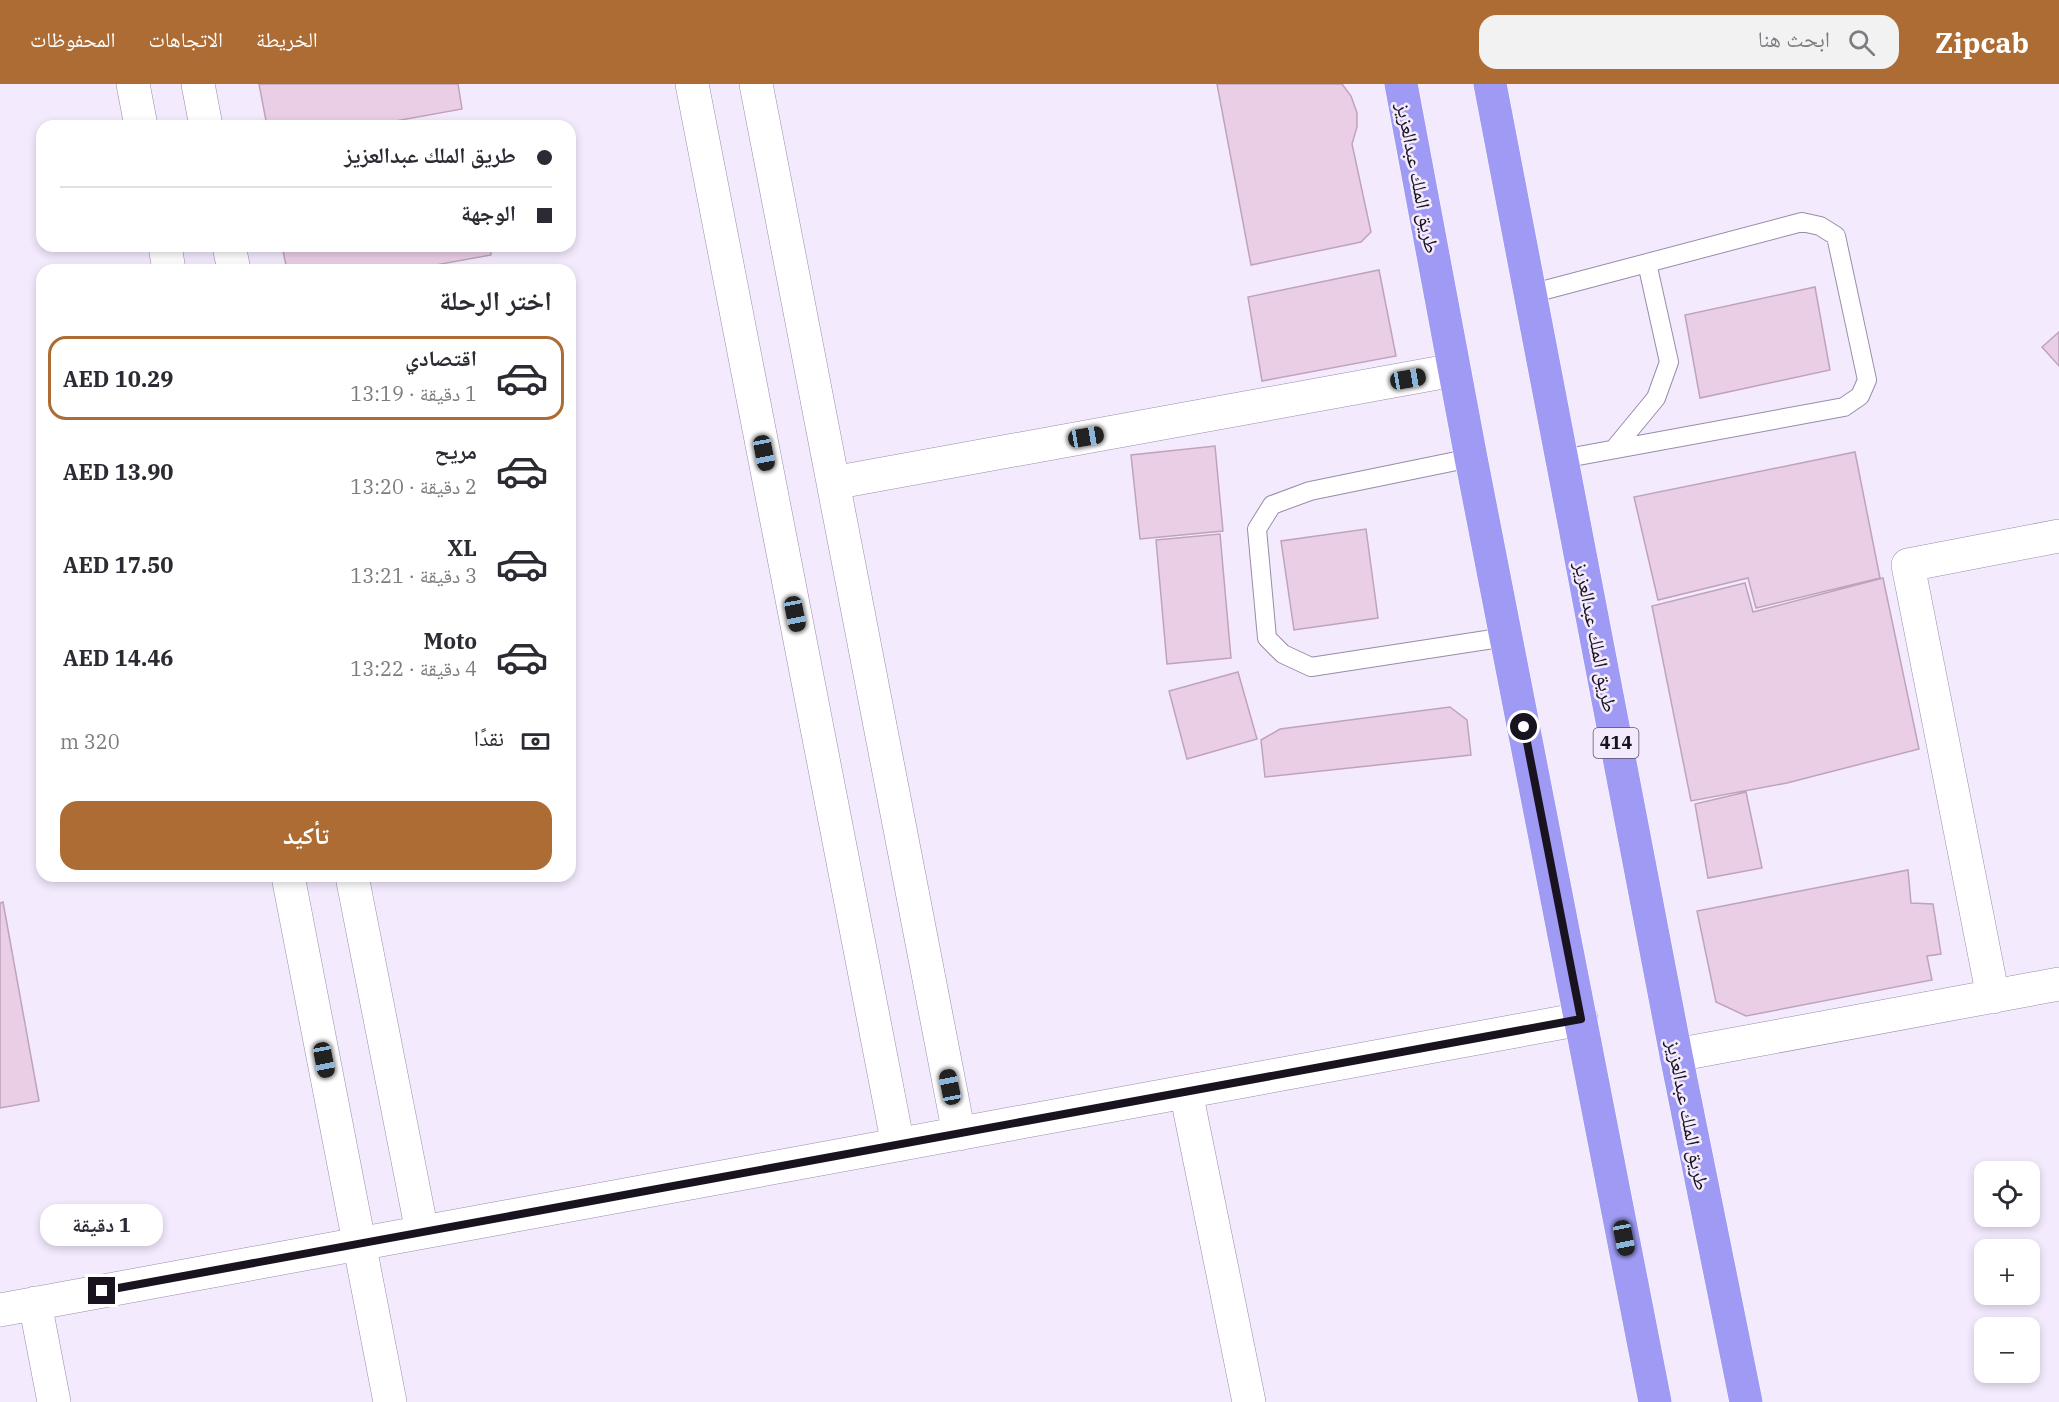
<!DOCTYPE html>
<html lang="ar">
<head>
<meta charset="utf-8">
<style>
	:root { --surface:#fff; --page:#f2f2f3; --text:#2b2b33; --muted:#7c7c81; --line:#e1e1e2; --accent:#ac6c34 }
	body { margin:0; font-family:"IBM Plex Serif","Noto Naskh Arabic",serif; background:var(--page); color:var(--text); direction:rtl; height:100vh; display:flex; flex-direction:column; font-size:22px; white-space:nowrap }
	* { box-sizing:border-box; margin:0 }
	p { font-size:20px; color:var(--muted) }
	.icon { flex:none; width:33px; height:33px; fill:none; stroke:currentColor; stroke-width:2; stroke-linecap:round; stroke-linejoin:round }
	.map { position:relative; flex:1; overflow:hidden; direction:ltr }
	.panel { position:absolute; left:36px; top:180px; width:540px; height:618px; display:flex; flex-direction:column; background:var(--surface); border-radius:18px; box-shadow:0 3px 9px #0003; direction:rtl }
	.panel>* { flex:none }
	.guide { position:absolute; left:36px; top:36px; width:540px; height:132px; border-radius:18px; box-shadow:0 3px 9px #0003; direction:rtl; display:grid; align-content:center; height:132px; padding:0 24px; background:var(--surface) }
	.buttons { position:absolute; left:1974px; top:1077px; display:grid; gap:12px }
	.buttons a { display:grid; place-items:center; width:66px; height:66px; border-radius:12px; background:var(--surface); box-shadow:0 3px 9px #0003; font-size:30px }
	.end { position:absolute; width:27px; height:27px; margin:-14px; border:8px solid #18131e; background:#fff; box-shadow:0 0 0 3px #fff }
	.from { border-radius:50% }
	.bubble { position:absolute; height:42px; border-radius:18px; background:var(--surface); box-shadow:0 3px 9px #0003; font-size:20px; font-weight:700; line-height:42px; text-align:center; direction:rtl }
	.car { position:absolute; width:18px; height:36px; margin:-18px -9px; border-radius:8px; box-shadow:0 0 4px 2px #0007; background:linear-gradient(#222 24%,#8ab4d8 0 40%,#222 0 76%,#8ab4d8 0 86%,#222 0) }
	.guide b { display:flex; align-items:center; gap:21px; height:57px; font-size:22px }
	.guide b+b { border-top:2px solid var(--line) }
	.guide i { width:15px; height:15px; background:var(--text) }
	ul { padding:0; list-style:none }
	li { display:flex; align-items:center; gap:18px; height:84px; margin:0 12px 9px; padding:0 12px; border:3px solid transparent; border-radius:18px }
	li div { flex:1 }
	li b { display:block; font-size:22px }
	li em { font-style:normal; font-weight:700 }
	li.current { border-color:var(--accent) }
	li>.icon { width:54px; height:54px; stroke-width:1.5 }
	h2 { padding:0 24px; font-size:27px; line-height:72px }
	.pay { display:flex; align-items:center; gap:15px; height:66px; padding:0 24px; font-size:22px }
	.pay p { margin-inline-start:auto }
	.button { display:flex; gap:12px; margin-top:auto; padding:12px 24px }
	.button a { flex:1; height:69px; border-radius:18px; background:var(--accent); color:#fff; font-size:24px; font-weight:700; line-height:69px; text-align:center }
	header { display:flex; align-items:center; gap:36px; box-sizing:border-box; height:84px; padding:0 30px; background:var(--accent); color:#fff }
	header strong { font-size:28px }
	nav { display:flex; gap:33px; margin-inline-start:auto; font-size:21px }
	.search { width:420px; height:54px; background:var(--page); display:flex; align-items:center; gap:15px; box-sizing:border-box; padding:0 21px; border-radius:18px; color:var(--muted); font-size:22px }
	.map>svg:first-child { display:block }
</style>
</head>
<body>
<header>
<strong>Zipcab</strong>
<div class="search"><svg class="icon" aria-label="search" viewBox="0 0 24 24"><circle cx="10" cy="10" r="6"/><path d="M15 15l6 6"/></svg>ابحث هنا</div>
<nav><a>الخريطة</a><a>الاتجاهات</a><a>المحفوظات</a></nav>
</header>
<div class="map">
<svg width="2059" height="1318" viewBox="0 0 2059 1318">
	<rect width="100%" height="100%" fill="#f4eafe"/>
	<path fill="#eacee6" stroke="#bfa3bc" stroke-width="1.5" d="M259 0H458L462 25 368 42H267Z
		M1217 0H1342L1351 12 1357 29V43L1352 60 1371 148 1361 158 1251 181Z
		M282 162H490L491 171 408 186H287Z
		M1379 186 1396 272 1262 297 1248 213Z
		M1815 203 1830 286 1700 314 1685 231Z
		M2059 248V282L2042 263Z
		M1215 362 1223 447 1140 455 1131 371Z
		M1855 368 1880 494 1756 524 1748 494 1658 516 1634 413Z
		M1366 445 1378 534 1294 546 1281 457Z
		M1220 450 1231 574 1167 580 1156 456Z
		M1883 494 1919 665 1787 699 1691 717 1652 522 1745 499 1753 528Z
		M1238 588 1257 655 1187 675 1169 607Z
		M1450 623 1467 636 1471 671 1265 693 1261 656 1280 645Z
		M1746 708 1762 784 1708 794 1695 720Z
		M1908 786 1911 819 1933 820 1941 870 1927 872 1932 896 1746 932 1716 918 1697 827Z
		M3 818 39 1017 0 1024V819Z"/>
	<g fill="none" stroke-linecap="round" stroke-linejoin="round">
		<g stroke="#9a8baa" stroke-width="20">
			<path id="lane" d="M1530 210 1802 138 1820 142 1836 152 1867 296 1860 312 1844 323 1562 375
				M1614 365 1656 314 1669 278 1647 179
				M1471 374 1310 407 1272 421 1257 445 1267 554 1283 570 1311 583 1506 553"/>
		</g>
		<g stroke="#9a8baa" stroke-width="34">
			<path id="street" d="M133 0 141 42
				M198 0 206 42
				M692 0 898 1061
				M756 0 959 1050
				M165 162 169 186
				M229 162 234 186
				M833 399 1454 286
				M288 792 390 1318
				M352 792 422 1148
				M1993 913 1908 481 2059 452
				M1676 971 2059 900
				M1186 1008 1249 1318
				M35 1219 54 1318
				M0 1226 1581 935"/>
		</g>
		<g stroke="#fff" stroke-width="34">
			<path id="highway" d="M1401 0 1471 374 1655 1318
				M1490 0 1676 971 1746 1318"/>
		</g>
		<use href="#lane" stroke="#fff" stroke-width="18"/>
		<use href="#street" stroke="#fff" stroke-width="33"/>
		<use href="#highway" stroke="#9f9af4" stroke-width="33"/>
	</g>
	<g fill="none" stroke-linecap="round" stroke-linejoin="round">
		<path stroke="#18131e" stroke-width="8" d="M102 1207 1581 935 1524 643"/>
	</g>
	<g text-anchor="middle" stroke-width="5" stroke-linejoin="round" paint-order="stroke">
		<rect fill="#f4eafe" stroke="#5a5461" stroke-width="1.5" x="1593.5" y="644" width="45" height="30" rx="4.5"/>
		<g font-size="18" font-weight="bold" fill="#18131e">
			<text x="1616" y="665">414</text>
		</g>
		<g font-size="20" fill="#18131e" stroke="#f4eafe">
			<text transform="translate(1418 94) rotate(79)" y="7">طريق الملك عبدالعزيز</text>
			<text transform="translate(1596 553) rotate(79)" y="7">طريق الملك عبدالعزيز</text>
			<text transform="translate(1688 1031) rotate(79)" y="7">طريق الملك عبدالعزيز</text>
		</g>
	</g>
</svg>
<div class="buttons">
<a><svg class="icon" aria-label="locate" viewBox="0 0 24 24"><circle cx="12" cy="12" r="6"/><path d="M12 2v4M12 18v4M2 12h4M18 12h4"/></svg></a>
<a>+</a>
<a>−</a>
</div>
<i class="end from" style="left:1524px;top:643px"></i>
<i class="end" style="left:102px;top:1207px"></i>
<div class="bubble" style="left:40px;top:1120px;width:123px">1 دقيقة</div>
<i class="car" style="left:1408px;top:295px;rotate:80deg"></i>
<i class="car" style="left:1086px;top:353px;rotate:80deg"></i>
<i class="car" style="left:764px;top:369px;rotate:169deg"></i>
<i class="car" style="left:795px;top:530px;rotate:169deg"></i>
<i class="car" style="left:324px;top:976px;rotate:169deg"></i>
<i class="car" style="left:950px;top:1003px;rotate:349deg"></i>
<i class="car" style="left:1624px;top:1154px;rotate:169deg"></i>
<div class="guide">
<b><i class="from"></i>طريق الملك عبدالعزيز</b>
<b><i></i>الوجهة</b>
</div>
<section class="panel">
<h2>اختر الرحلة</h2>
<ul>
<li class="current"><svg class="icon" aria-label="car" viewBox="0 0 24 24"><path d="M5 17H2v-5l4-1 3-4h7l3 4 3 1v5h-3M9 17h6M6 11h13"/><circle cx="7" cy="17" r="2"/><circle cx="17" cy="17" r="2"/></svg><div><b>اقتصادي</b><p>1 دقيقة · 13:19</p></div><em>AED 10.29</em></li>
<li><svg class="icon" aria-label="car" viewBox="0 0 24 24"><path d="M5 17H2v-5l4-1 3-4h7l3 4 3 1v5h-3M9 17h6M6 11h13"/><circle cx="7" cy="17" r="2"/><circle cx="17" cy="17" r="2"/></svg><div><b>مريح</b><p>2 دقيقة · 13:20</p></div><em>AED 13.90</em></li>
<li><svg class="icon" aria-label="car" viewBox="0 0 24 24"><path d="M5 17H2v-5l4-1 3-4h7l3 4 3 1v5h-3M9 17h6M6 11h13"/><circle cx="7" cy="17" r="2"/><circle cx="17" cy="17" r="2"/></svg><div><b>XL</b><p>3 دقيقة · 13:21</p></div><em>AED 17.50</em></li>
<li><svg class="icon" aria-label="car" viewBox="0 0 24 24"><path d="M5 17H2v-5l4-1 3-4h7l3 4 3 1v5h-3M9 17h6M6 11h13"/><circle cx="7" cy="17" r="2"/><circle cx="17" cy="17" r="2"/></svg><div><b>Moto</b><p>4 دقيقة · 13:22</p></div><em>AED 14.46</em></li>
</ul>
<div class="pay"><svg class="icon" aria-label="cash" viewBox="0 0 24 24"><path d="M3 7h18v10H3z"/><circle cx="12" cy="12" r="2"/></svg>نقدًا<p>320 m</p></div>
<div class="button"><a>تأكيد</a></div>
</section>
</div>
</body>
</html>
